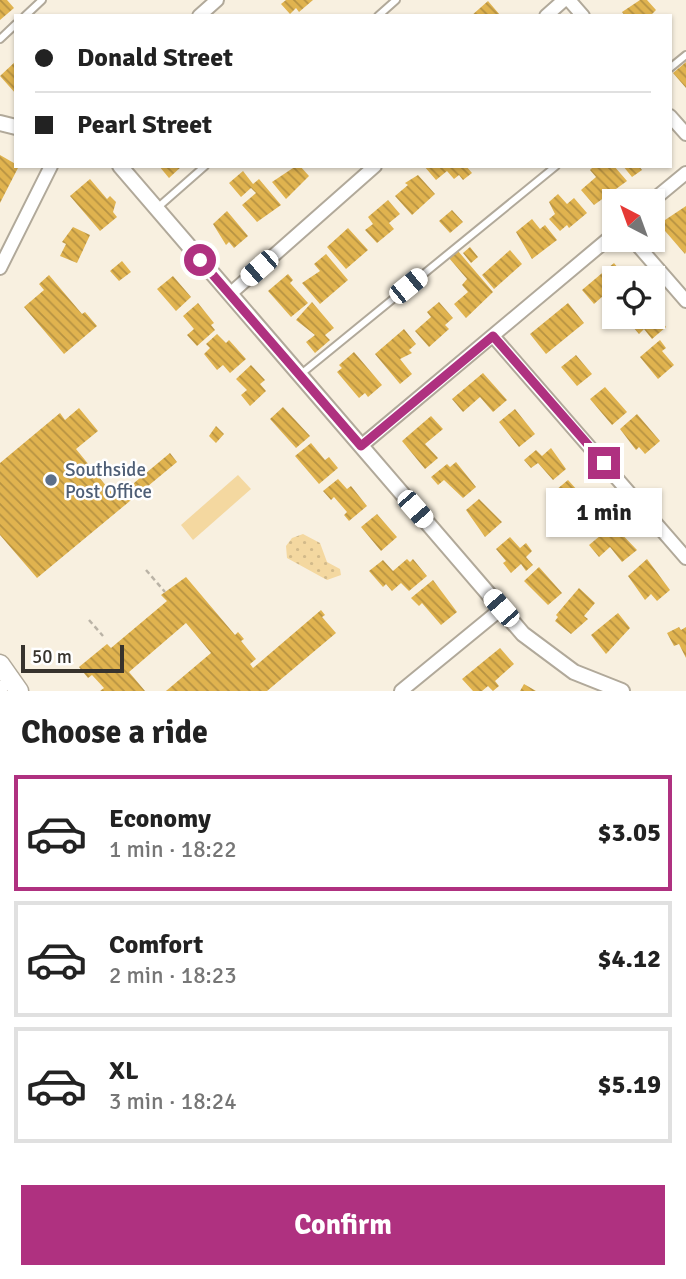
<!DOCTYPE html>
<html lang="en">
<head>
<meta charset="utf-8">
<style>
	:root { --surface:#fff; --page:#f6f6f6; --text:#222; --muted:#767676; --line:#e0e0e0; --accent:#af3180 }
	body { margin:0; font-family:Signika,sans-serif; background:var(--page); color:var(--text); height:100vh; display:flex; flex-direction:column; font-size:26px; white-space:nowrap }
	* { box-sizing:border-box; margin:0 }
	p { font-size:23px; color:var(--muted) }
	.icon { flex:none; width:38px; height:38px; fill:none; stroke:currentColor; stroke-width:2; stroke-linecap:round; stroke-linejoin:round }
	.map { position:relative; height:691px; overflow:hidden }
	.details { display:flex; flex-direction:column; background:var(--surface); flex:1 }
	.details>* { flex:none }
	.banner { position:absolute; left:14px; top:14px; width:658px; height:154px; border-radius:0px; box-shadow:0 2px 5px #0004; display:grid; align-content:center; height:154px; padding:0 21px; background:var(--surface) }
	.needle { width:46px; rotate:319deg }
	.controls { position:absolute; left:602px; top:189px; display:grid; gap:14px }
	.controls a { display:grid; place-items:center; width:63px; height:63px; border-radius:0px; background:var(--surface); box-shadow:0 2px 5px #0004; font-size:35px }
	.scale { position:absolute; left:21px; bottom:18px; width:103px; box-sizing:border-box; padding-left:7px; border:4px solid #37332d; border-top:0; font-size:19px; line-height:24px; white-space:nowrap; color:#37332d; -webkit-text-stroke:5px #fff; paint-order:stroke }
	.end { position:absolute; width:32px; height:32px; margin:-16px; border:9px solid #af3180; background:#fff; box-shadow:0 0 0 4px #fff }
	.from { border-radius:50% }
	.bubble { position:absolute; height:49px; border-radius:0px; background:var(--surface); box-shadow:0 2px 5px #0004; font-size:23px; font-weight:800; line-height:49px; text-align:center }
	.car { position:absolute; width:21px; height:42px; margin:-21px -10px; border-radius:9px; box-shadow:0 0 5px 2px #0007; background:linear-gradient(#fff 24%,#345 0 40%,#fff 0 76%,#345 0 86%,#fff 0) }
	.banner b { display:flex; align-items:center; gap:24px; height:66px; font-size:26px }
	.banner b+b { border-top:2px solid var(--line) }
	.banner i { width:18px; height:18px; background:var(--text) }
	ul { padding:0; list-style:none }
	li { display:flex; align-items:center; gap:21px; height:116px; margin:0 14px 10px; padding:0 7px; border:4px solid var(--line); border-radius:0px }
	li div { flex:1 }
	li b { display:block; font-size:26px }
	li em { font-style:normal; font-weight:800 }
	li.current { border-color:var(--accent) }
	li>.icon { width:63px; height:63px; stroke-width:1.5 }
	h2 { padding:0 21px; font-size:32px; line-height:84px }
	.primary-button { display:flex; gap:14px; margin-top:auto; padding:14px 21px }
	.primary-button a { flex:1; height:80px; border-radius:0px; background:var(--accent); color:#fff; font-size:28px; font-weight:800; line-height:80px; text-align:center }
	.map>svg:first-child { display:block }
</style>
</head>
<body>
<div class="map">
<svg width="686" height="691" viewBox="0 0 686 691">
	<defs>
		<pattern id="grass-dots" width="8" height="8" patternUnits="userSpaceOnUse" patternTransform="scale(1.75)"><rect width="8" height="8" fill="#f4d8a0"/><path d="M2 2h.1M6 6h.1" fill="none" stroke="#d2ba8a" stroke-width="1.8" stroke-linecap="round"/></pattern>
		<pattern id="building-back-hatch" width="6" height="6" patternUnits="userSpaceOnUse" patternTransform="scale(1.75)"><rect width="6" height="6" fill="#e0b34f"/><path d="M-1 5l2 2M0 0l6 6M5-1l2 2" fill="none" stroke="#b69242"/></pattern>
	</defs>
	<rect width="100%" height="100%" fill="#f8f0e0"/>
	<path fill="url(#grass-dots)" d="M303 534 320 543 327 562 340 569 341 575 327 580 287 558 286 546 292 538Z"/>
	<path fill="#f4d8a0" d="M238 475 251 489 193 540 181 525Z"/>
	<path fill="url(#building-back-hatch)" d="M0 0H7L14 8 0 20Z
		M286 0H313L299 12 296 8 290 14 281 4Z
		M640 0H647L656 10 650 16H625L622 12Z
		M488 1 500 15 471 16Z
		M16 61V94L0 76Z
		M686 62V88L673 73Z
		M0 155 19 166 0 203Z
		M159 166H182L169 178Z
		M296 166H300L309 176 286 199 272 182Z
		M424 166H466L472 173 463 180 459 175 454 179 447 171 436 180Z
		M594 166H614L627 181 594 205 581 190 596 177 590 170Z
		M623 166H639L642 170 632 177Z
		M243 171 253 184 259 179 281 205 257 222 242 205 256 193 251 188 241 197 229 183Z
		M418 175 435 194 412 215 395 196 408 185 405 183Z
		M90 179 107 199 110 196 116 202 113 212 117 217 100 231 70 196Z
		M558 194 567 204 574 198 587 213 569 228 567 225 560 231 549 219 555 214 549 202Z
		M388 200 400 214 389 223 394 229 377 243 365 230 373 224 368 217Z
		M686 206V252L685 254 659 224Z
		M452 210 463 222 450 233 439 221Z
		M227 211 248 236 234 248 229 242 226 245 213 224Z
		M532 219 540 229 545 225 557 240 532 259 516 232Z
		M73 227 90 235 77 263 60 256 66 244 62 242Z
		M348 228 368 250 346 269 327 247Z
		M470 247 478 257 471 263 463 253Z
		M510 250 522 264 494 289 482 275Z
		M458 251 493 292 466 318 454 304 468 292 462 285 467 279 449 258Z
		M326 254 348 280 320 304 302 283 320 271 314 264Z
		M122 261 131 272 119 281 110 271Z
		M614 263 626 278H614V291L612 288 594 304 582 290Z
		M288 274 293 280 290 283 308 303 291 317 268 291Z
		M49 275 82 314 85 312 97 326 64 354 24 307 44 290 39 284Z
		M173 276 191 297 176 311 157 289Z
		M312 302 334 328 325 335 330 340 315 353 306 342 315 335 296 320Z
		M439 302 453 318 445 325 449 329 429 347 415 331 431 317 427 312Z
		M198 303 214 323 211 325 215 330 197 346 187 335 194 329 183 316Z
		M568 303 584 323 546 354 530 334Z
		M653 308 666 327 652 339 644 329 639 334 627 320 631 317H653Z
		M404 329 416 344 409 350 412 353 400 359 412 374 400 384 375 354Z
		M217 334 226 343 229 340 246 359 230 373 223 365 217 370 204 354 210 348 206 344Z
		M660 340 666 348 662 351 674 365 658 379 640 357Z
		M354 352 382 385 368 397 365 393 359 398 337 372 342 368 339 365Z
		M576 355 592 374 577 386 561 367Z
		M251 365 265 380 260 384 266 391 250 406 241 395 247 390 236 379Z
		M483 373 507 400 493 412 480 397 463 412 452 399Z
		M605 387 627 412 612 425 590 399Z
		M283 407 310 436 296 448 270 419Z
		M79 408 98 431 76 449 116 498 170 453 177 462 37 578 0 535V463L60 413 65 420Z
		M515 409 535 434 519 447 499 422Z
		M637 414 660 441 645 454 639 447 636 450 620 429Z
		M431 416 443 429 425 444 438 458 425 469 402 441Z
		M216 426 224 434 216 443 209 436Z
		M311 443 325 460 329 457 338 468 319 484 295 456Z
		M551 448 566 469 553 480 538 463 531 468 524 460 536 450 542 456Z
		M456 462 476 487 463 498 444 480 438 485 431 477 447 464 450 467Z
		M338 479 347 489 351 486 367 506 349 521 344 515 347 512 334 497 331 500 323 491Z
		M568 480 578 491 582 488 602 510 594 517 590 513 582 520 556 490Z
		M479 499 502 522 485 537 466 510Z
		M377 514 397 537 381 551 361 527Z
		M613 525 637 550 622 562 610 547 599 557 589 545Z
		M510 537 520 548 526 543 532 551 526 557 533 565 526 571 521 564 511 573 503 563 506 561 496 549Z
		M407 559 410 562 413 559 427 576 409 591 401 583 392 591 386 584 383 587 369 571 383 560 393 571Z
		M647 559 670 590 657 601 651 594 645 600 628 576Z
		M539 567 562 593 548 605 524 581Z
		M186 577 235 635 238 632 244 639 241 641 256 659 250 664 253 668 321 610 325 615 322 617 336 633 267 691H166L211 653 186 623 129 672 145 691H100L104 688 92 675 88 678 79 667 107 644 111 648 167 601 161 595Z
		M433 580 457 612 441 625 422 603 419 606 411 598Z
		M579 588 595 603 584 616 588 619 571 634 555 621 558 617 556 615Z
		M618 613 630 628 606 654 591 635Z
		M679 627 681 630 686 627V658L679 644 674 646 667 633Z
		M500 648 514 664 495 681 499 686 493 691 488 686 482 691H473L462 679Z
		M524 684 536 691H520Z"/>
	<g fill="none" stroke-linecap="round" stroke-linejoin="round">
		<g stroke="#b1a99a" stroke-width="10">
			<path id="service" d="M25 16 42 0
				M378 16 396 0
				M0 39 16 24
				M670 68 686 55
				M156 209 205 166
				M301 374 556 166"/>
		</g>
		<g stroke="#b1a99a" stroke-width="16">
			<path id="minor" d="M569 0 583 16
				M199 16 217 0
				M546 16 564 0
				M670 116 686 134
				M652 201 686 173
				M633 240 686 301
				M0 268 51 166
				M230 294 375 166
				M493 336 686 558
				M361 446 614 234
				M0 689 11 679
				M401 691 501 609"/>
		</g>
		<g stroke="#b1a99a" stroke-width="18">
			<path id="tertiary" d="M0 123 16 127
				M120 166 523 634 574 672 622 691"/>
		</g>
		<g stroke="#b1a99a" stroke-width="21">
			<path id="secondary" d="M0 664 19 691"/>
		</g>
		<path stroke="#bab3a6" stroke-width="2.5" stroke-dasharray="5 3.5" stroke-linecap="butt" d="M146 570 165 592
			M89 620 103 636"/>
		<use href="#service" stroke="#fff" stroke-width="6"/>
		<use href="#minor" stroke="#fff" stroke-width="12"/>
		<use href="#tertiary" stroke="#fff" stroke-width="14"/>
		<use href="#secondary" stroke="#fff" stroke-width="18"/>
	</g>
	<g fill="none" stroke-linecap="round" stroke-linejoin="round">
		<path stroke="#af3180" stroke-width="9" d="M200 260 361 446 493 336 604 463"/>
	</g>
	<circle fill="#5c6f8a" stroke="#fff" stroke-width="2.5" cx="51" cy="480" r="7"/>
	<g text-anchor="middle" stroke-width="5" stroke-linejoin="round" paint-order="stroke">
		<g font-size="19" fill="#4e5e75" stroke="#fff" text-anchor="start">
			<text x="65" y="476">Southside<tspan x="65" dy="22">Post Office</tspan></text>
		</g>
	</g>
</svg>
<div class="controls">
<a><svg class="needle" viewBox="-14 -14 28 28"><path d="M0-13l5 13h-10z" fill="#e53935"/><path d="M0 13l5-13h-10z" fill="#767676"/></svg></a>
<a><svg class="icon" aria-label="locate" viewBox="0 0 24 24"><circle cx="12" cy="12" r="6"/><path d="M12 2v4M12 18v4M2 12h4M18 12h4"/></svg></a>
</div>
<div class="scale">50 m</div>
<i class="end from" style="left:200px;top:260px"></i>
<i class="end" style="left:604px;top:463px"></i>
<div class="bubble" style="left:546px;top:488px;width:116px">1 min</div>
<i class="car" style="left:259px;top:268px;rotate:229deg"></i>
<i class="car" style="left:408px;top:286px;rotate:51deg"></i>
<i class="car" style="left:415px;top:509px;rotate:139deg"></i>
<i class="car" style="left:501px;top:608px;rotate:319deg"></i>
<div class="banner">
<b><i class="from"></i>Donald Street</b>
<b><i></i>Pearl Street</b>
</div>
</div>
<section class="details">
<h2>Choose a ride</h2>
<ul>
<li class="current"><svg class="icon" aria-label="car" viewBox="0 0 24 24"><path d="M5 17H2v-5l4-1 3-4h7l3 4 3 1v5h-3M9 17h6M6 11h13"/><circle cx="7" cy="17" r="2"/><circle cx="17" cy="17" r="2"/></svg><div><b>Economy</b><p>1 min · 18:22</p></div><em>$3.05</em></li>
<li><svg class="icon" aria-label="car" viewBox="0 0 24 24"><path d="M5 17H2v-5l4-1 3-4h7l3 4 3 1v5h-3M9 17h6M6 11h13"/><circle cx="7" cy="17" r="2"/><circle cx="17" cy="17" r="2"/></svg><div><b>Comfort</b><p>2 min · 18:23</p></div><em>$4.12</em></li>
<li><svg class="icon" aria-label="car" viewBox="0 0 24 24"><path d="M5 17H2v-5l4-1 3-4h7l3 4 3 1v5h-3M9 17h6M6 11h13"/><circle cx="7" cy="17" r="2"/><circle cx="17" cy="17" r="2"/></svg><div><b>XL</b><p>3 min · 18:24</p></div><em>$5.19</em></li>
</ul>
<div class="primary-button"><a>Confirm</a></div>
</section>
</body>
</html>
